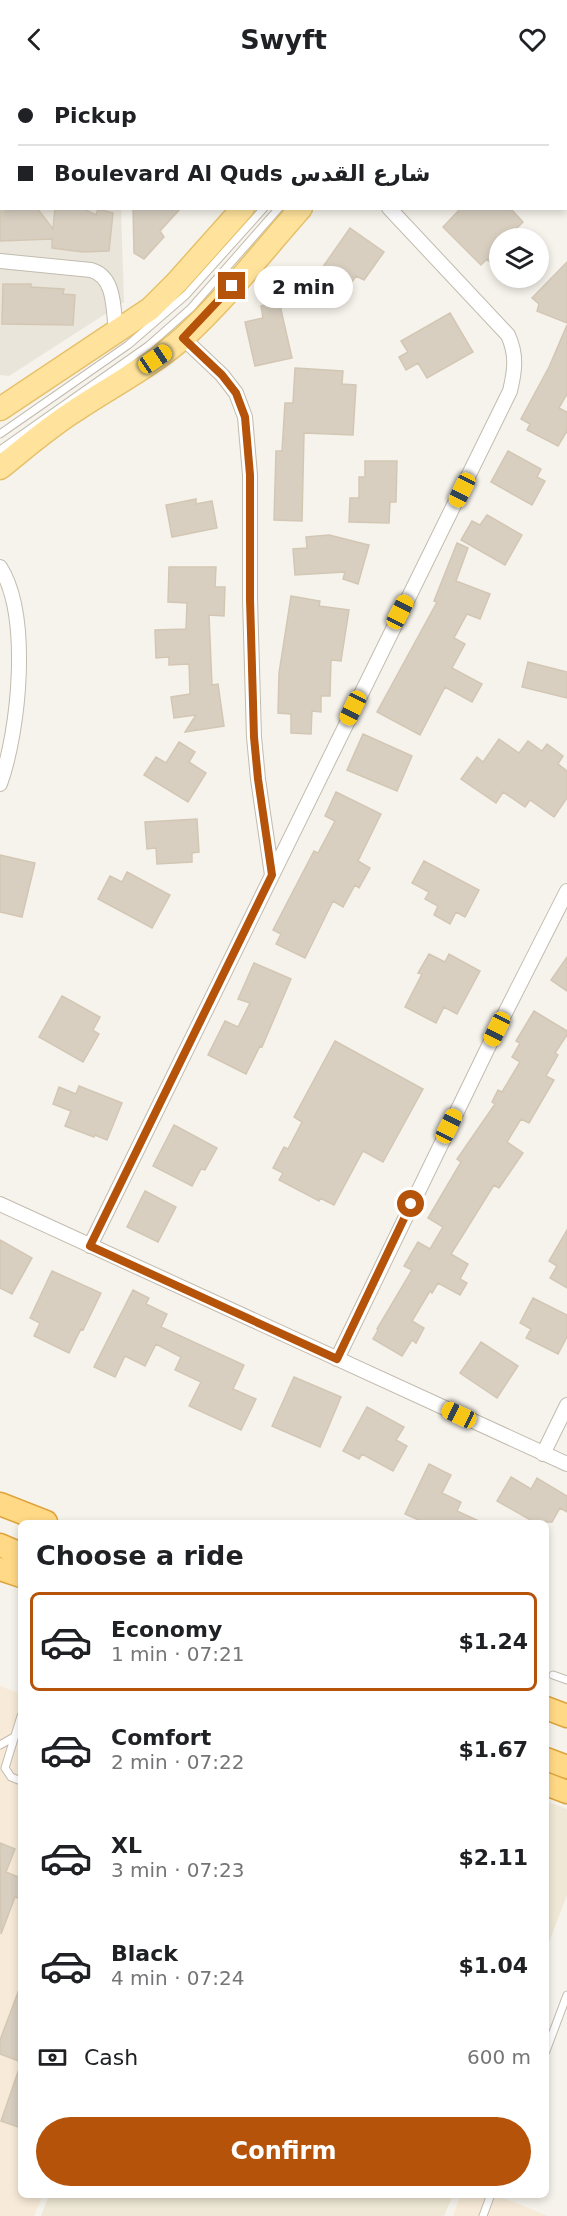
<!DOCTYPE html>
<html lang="en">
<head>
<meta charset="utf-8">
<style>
	:root { --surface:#fff; --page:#f2f2f2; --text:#202124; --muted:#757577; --line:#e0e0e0; --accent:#b45309 }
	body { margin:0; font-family:"DejaVu Sans",Cairo,sans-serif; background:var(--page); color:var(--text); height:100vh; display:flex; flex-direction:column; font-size:22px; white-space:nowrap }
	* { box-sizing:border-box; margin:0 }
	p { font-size:20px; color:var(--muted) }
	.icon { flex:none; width:33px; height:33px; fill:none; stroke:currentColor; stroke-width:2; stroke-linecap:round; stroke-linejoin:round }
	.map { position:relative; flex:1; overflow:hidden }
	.panel { position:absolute; left:18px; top:1442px; width:531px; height:678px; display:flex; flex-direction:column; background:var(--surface); border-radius:9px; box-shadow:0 3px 9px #0003 }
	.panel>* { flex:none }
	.banner { position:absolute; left:0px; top:0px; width:567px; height:132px; box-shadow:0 3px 9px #0003; display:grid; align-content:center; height:132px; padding:0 18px; background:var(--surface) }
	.tools { position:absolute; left:489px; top:150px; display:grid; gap:12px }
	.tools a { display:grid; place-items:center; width:60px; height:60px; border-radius:50%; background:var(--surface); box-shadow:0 3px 9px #0003; font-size:30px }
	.end { position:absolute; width:27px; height:27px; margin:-14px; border:8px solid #b45309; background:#fff; box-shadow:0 0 0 3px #fff }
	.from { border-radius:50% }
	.bubble { position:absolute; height:42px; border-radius:21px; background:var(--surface); box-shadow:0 3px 9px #0003; font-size:20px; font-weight:800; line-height:42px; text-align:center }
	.car { position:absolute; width:18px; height:36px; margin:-18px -9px; border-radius:8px; box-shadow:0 0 4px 2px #0007; background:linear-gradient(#f5c518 24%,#345 0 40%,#f5c518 0 76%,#345 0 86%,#f5c518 0) }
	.banner b { display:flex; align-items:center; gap:21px; height:57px; font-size:22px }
	.banner b+b { border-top:2px solid var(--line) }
	.banner i { width:15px; height:15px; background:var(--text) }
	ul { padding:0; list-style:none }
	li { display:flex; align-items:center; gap:18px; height:99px; margin:0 12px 9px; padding:0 6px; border:3px solid transparent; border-radius:9px }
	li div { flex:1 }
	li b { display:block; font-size:22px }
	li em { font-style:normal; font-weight:800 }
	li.on { border-color:var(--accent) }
	li>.icon { width:54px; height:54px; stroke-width:1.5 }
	h2 { padding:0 18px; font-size:27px; line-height:72px }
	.pay { display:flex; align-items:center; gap:15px; height:66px; padding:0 18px; font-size:22px }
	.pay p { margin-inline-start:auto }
	.cta { display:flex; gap:12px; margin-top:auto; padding:12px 18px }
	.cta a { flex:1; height:69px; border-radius:36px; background:var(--accent); color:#fff; font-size:24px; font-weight:800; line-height:69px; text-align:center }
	header { display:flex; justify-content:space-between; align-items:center; height:78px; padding:0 18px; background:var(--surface); font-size:27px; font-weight:800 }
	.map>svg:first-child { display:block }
</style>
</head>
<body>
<header><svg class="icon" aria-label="back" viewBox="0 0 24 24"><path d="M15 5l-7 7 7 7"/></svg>Swyft<svg class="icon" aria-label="heart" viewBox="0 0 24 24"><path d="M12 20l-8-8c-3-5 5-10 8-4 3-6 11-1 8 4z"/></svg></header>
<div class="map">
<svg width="567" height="2138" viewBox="0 0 567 2138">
	<rect width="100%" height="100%" fill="#f6f3ec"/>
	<path fill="#eae5da" d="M0 66 2 130 121 131 124 224 9 298 0 297Z"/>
	<path fill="#f7ead8" d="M0 1608 21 1616V2116L43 2117 34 2138H0Z
		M461 2116 496 2117 548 2138H453Z"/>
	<path fill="#efe8d6" d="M546 1723 567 1731V1817L546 1872Z
		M49 2117V2116L453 2117 444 2138H41Z"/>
	<path fill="#d8cfc1" stroke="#d3c7b4" stroke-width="1.5" d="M0 130H37L53 151 55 130H82L96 137 98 131 113 135 109 173 83 174 52 170V161L0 163Z
		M133 130H181L160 153 164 159 144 181 134 175Z
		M461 130H510L523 144 507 160H500V194L487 181 481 187 443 149Z
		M350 150 384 174 364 202 356 198 341 219 322 206 327 198 320 193Z
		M567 184V245L537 233 539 226 532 220Z
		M3 206H31V209L64 211 63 216 75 217 73 247 2 246Z
		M279 223 292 280 255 288 245 244 263 240 261 228Z
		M450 235 473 274 427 300 418 285 406 292 399 279 408 274 401 263Z
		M567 247V316L559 330 567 334V353L558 368 527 352 530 346 521 341 549 289Z
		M295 290 343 293 342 306 356 307 353 357 304 355 302 443 274 442 276 373H282L285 325H293Z
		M508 373 541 391 537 399 545 403 532 427 491 404Z
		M365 383H397L396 424H390L389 445 349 444 350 420H359V399H365Z
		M196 421V426L212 423 217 450 172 459 166 427Z
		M487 437 522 457 505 487 461 462 472 443 480 447Z
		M329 457 369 467 358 506 343 501 345 494 295 497 293 471 307 470 306 459Z
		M457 465 468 470 456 503 490 516 480 541 467 536 454 560 465 566 452 590 482 606 472 624 445 609 420 657 377 634 437 524 434 523Z
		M169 489H216L215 509H225L224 538 209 537 212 607 218 606 224 648 185 654 196 637 174 640 171 619 190 616 189 586 169 587V579L156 580 155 552 186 551 187 525 168 524Z
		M291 518 320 523 319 528 349 532 341 583 331 582 330 618H321V634L312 633 311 656 291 655V636L278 635 279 595Z
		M528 584 567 594V620L522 609Z
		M363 656 412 678 397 713 347 692Z
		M499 661 519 675 528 663 542 673 547 666 563 678 558 686 567 693V720L554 739 530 722 525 729 503 714 496 725 461 701 477 679 483 684Z
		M179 664 195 674 189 684 206 695 188 724 144 697 156 679 166 685Z
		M336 714 381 736 358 783 370 790 359 810 355 807 343 829 333 823 305 880 276 866 281 856 273 852 314 773 318 775 335 743 325 738Z
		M197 741 199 774 192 775V784L157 786 156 770 147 771 145 744Z
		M0 777 35 785 22 839 0 834Z
		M424 783 479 812 465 839 456 834 450 846 434 837 438 828 425 821 429 814 412 805Z
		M127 794 170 817 152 850 98 821 110 798 122 804Z
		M429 876 445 884 449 876 480 893 457 936 444 929 436 945 405 929 422 896 418 895Z
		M567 879V913L551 902Z
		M254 885 291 901 262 969 260 968 246 996 208 977 225 943 238 949 250 925 238 921Z
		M62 918 100 939 93 952 99 956 83 984 39 959Z
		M534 933 567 953V957L555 975 558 977 546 998 554 1002 529 1045 521 1041 507 1064 523 1075 499 1110 494 1107 451 1176 468 1186 460 1201 467 1205 460 1217 438 1205 432 1215 430 1213 412 1243 424 1250 416 1265 412 1262 402 1278 373 1261 378 1252 377 1251 412 1192 404 1188 418 1164 430 1171 443 1149 428 1140 461 1084 457 1081 495 1026 492 1024 498 1012 502 1014 520 984 512 979 520 965 516 963Z
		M335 963 423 1011 383 1084 363 1073 334 1127 320 1120 319 1123 279 1102 283 1095 273 1090 284 1069 288 1071 302 1044 294 1039Z
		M79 1008 122 1025 107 1062 95 1057 94 1059 65 1048 71 1033 53 1026 59 1009 76 1016Z
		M174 1047 217 1070 205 1092 201 1091 192 1108 153 1088Z
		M145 1113 176 1129 158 1164 127 1149Z
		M567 1152V1210L550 1200 557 1188 549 1183Z
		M0 1162 32 1180 12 1216 0 1210Z
		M52 1193 101 1215 83 1252 81 1251 69 1275 34 1258 40 1245 30 1240Z
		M133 1212 149 1220 146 1226 167 1236 161 1249 244 1287 233 1311 256 1321 241 1352 189 1328 201 1304 175 1292 181 1279 156 1266 145 1288 125 1278 115 1299 94 1289Z
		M533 1220 567 1237V1259L558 1276 526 1260 531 1251 520 1245Z
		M481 1264 518 1288 497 1320 460 1295Z
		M294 1299 341 1319 320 1369 272 1348Z
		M367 1329 404 1349 396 1362 407 1368 393 1393 362 1376 359 1381 343 1373Z
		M429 1386 451 1397 442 1415 461 1424 457 1433 481 1444H423L405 1436Z
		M511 1399 531 1411 537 1400 567 1418V1434L560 1430 552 1444H534L497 1423Z
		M0 1765 15 1771 6 1794 21 1800V1821L15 1819 1 1856Z
		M20 1909 21 1910V1984L0 1976V1962Z
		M19 1991H21V2050L1 2043Z"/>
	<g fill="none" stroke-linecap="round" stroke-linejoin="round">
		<g stroke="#c2bbae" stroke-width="9">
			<path id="service" d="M381 2 383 0
				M394 2 396 0
				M0 356 128 267 186 217 264 130
				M0 372 148 268 191 230 279 130
				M553 1597 567 1602
				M21 1638 5 1690 11 1699 21 1703
				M0 1667 14 1659
				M546 1973 567 1917
				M483 2138 491 2116"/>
		</g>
		<g stroke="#c2bbae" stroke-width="16">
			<path id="minor" d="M203 0 205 2
				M0 183 91 192C116 199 113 232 116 254
				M183 260 222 297 236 315 245 339 250 397V521L254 659 258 701 272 797
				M0 489C31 538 19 653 0 706
				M0 1126 567 1386
				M90 1168 510 313C515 292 517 277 508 257L389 130
				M337 1281 497 951 567 813
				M543 1376 567 1327"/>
		</g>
		<g stroke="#e6c16a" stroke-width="25">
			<path id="primary" d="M356 2 357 0
				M415 2 417 0
				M0 331 150 231 177 204 243 130
				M0 390C25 370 49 349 76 332 112 308 151 288 183 260 226 221 262 174 301 130"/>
		</g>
		<g stroke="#e0a43c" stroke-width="25">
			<path id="trunk" d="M0 1426 46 1444
				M0 1467 21 1476
				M0 1491 21 1498
				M546 1630 567 1638
				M546 1681 567 1689
				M546 1706 567 1714"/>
		</g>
		<use href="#service" stroke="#fff" stroke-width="7"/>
		<use href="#minor" stroke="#fff" stroke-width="14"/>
		<use href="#primary" stroke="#ffe39c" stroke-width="22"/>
		<use href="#trunk" stroke="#ffd985" stroke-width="22"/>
	</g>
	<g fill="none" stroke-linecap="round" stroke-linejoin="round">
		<path stroke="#b45309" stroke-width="8" d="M232 208 183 260 222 297 236 315 245 339 250 397V521L254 659 258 701 272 797 90 1168 337 1281 411 1126"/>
	</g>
</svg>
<div class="tools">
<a><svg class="icon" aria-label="layers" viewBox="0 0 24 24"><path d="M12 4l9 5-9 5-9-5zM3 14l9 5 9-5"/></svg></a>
</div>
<i class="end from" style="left:411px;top:1126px"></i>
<i class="end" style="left:232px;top:208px"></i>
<div class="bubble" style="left:254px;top:188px;width:99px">2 min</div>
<i class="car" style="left:155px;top:281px;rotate:56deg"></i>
<i class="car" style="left:462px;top:412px;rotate:206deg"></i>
<i class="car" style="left:400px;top:534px;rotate:27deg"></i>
<i class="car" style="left:353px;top:630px;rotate:206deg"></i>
<i class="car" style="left:497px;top:951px;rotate:206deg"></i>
<i class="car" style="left:449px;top:1048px;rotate:26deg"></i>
<i class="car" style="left:459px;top:1337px;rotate:295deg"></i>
<div class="banner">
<b><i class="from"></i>Pickup</b>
<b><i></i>Boulevard Al Quds شارع القدس</b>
</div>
<section class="panel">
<h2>Choose a ride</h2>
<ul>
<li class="on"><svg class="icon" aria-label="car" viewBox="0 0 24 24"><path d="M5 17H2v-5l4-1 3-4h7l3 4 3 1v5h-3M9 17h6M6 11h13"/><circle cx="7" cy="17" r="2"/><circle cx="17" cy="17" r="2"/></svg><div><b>Economy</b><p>1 min · 07:21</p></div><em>$1.24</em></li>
<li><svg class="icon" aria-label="car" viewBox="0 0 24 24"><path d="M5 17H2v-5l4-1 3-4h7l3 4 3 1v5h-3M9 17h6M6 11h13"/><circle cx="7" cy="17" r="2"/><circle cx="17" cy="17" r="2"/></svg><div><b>Comfort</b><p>2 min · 07:22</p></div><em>$1.67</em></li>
<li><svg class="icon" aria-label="car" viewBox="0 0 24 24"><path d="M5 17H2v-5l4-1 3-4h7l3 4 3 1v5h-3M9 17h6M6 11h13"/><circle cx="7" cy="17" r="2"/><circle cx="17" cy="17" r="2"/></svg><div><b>XL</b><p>3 min · 07:23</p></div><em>$2.11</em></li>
<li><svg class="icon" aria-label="car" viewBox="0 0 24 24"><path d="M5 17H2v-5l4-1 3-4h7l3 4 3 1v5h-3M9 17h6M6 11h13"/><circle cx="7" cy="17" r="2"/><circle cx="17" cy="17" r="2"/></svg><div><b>Black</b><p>4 min · 07:24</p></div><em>$1.04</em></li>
</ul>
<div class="pay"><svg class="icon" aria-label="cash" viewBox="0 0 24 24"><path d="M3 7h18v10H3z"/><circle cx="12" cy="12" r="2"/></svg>Cash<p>600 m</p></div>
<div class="cta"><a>Confirm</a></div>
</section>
</div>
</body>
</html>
